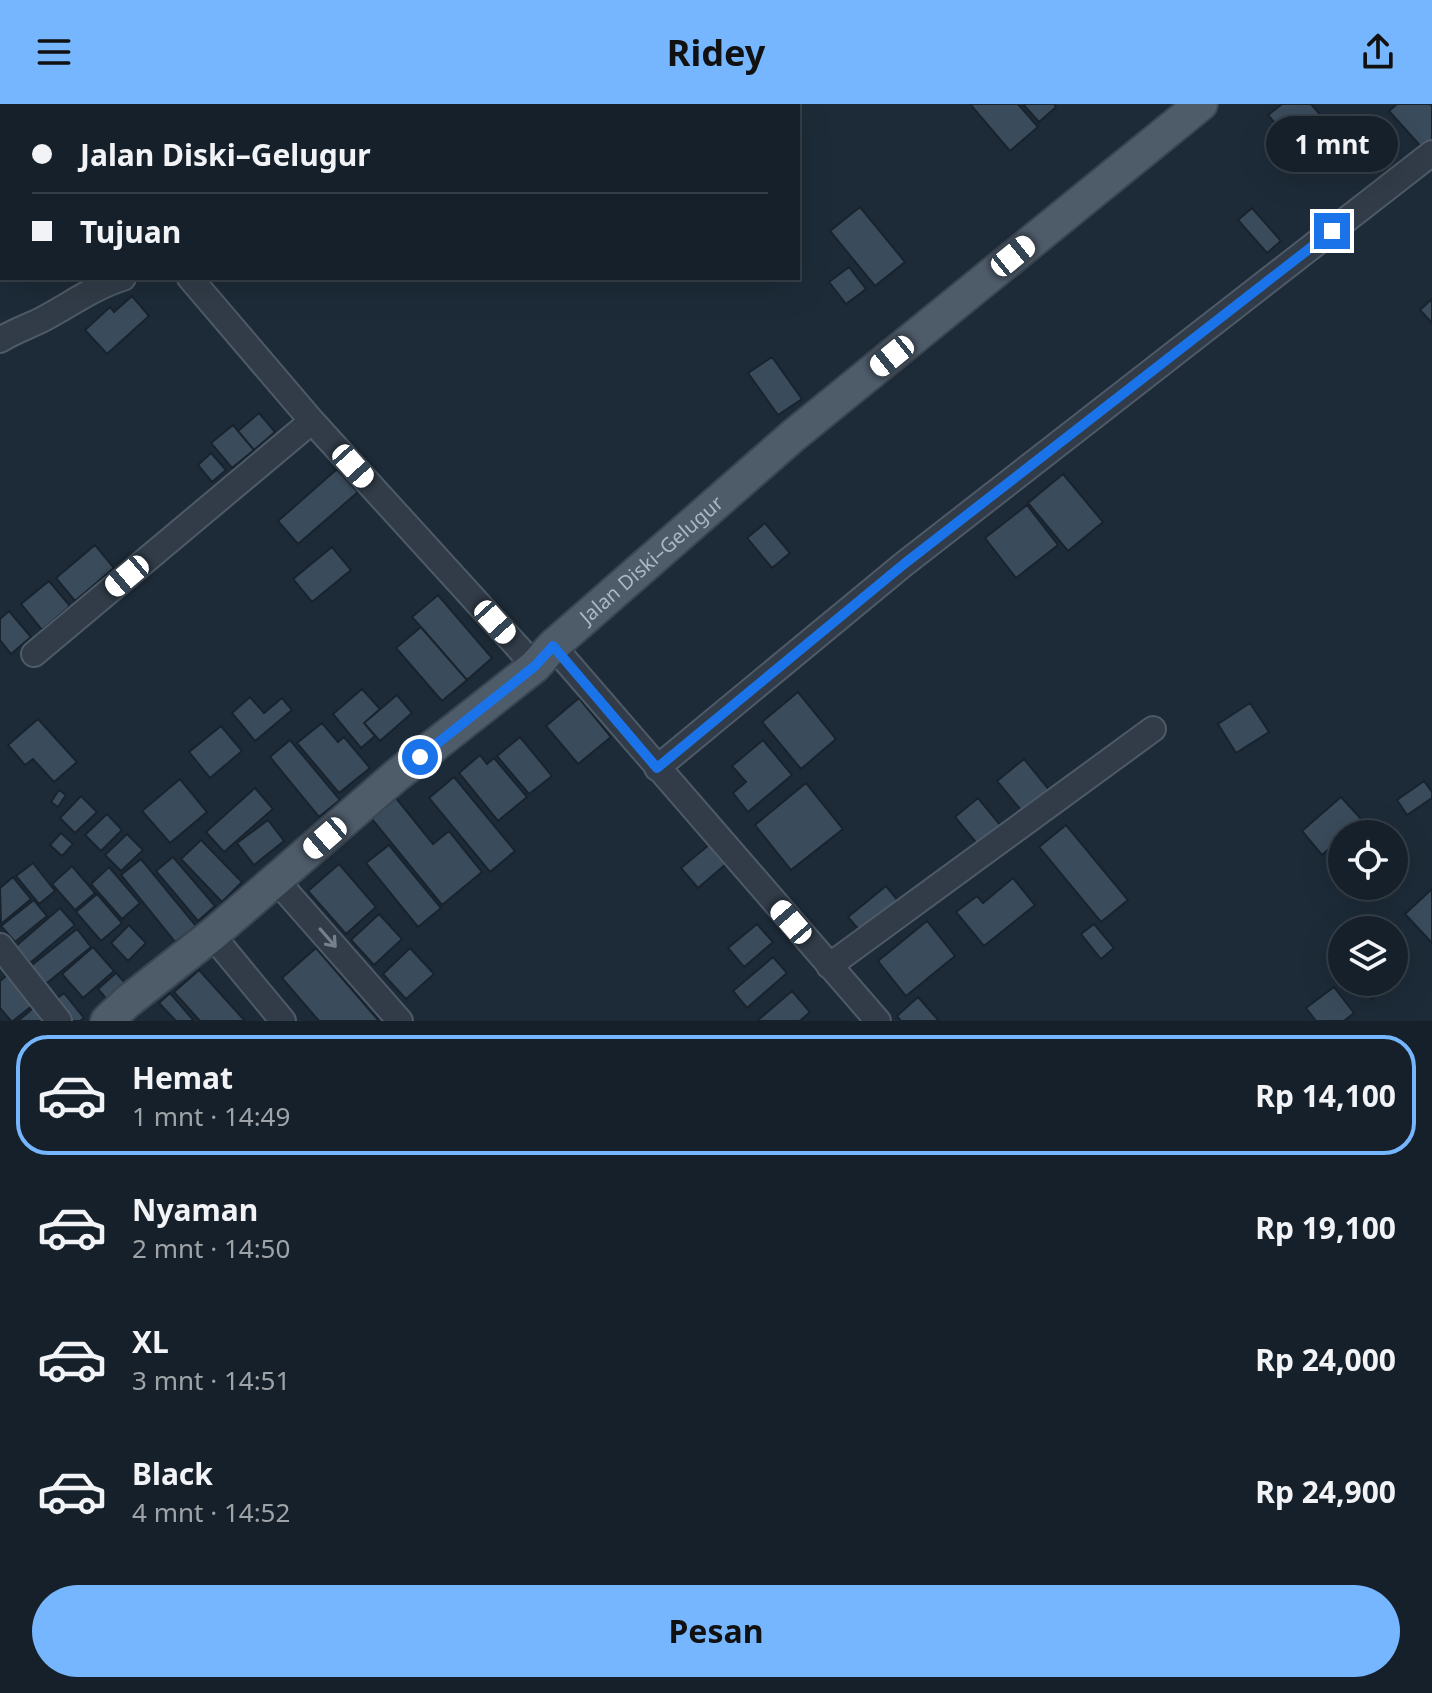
<!DOCTYPE html>
<html lang="id">
<head>
<meta charset="utf-8">
<style>
	:root { --surface:#16202a; --page:#1f2832; --text:#f1f3f6; --muted:#9ea3a8; --line:#353e47; --accent:#76b6ff }
	body { margin:0; font-family:"Noto Sans",sans-serif; background:var(--page); color:var(--text); height:100vh; display:flex; flex-direction:column; font-size:30px; white-space:nowrap }
	* { box-sizing:border-box; margin:0 }
	p { font-size:26px; color:var(--muted) }
	.icon { flex:none; width:44px; height:44px; fill:none; stroke:currentColor; stroke-width:2; stroke-linecap:round; stroke-linejoin:round }
	.map { position:relative; height:917px; overflow:hidden }
	.sheet { display:flex; flex-direction:column; background:var(--surface); flex:1 }
	.sheet>* { flex:none }
	.hud { position:absolute; left:0px; top:0px; width:800px; height:176px; box-shadow:0 8px 32px #0002,0 0 0 2px var(--line); display:grid; align-content:center; height:176px; padding:0 32px; background:var(--surface) }
	.buttons { position:absolute; left:1328px; top:716px; display:grid; gap:16px }
	.buttons a { display:grid; place-items:center; width:80px; height:80px; border-radius:50%; background:var(--surface); box-shadow:0 8px 32px #0002,0 0 0 2px var(--line); font-size:40px }
	.end { position:absolute; width:36px; height:36px; margin:-18px; border:10px solid #1a73e8; background:#fff; box-shadow:0 0 0 4px #fff }
	.from { border-radius:50% }
	.bubble { position:absolute; height:56px; border-radius:28px; background:var(--surface); box-shadow:0 8px 32px #0002,0 0 0 2px var(--line); font-size:26px; font-weight:700; line-height:56px; text-align:center }
	.car { position:absolute; width:24px; height:48px; margin:-24px -12px; border-radius:10px; box-shadow:0 0 6px 2px #0007; background:linear-gradient(#fff 24%,#345 0 40%,#fff 0 76%,#345 0 86%,#fff 0) }
	.hud b { display:flex; align-items:center; gap:28px; height:76px; font-size:30px }
	.hud b+b { border-top:2px solid var(--line) }
	.hud i { width:20px; height:20px; background:var(--text) }
	ul { padding:14px 0 0; list-style:none }
	li { display:flex; align-items:center; gap:24px; height:120px; margin:0 16px 12px; padding:0 16px; border:4px solid transparent; border-radius:32px }
	li div { flex:1 }
	li b { display:block; font-size:30px }
	li em { font-style:normal; font-weight:700 }
	li.on { border-color:var(--accent) }
	li>.icon { width:72px; height:72px; stroke-width:1.5 }
	.action { display:flex; gap:16px; margin-top:auto; padding:16px 32px }
	.action a { flex:1; height:92px; border-radius:48px; background:var(--accent); color:#111; font-size:32px; font-weight:700; line-height:92px; text-align:center }
	header { display:flex; justify-content:space-between; align-items:center; height:104px; padding:0 32px; background:var(--accent); color:#111; font-size:36px; font-weight:700 }
	.map>svg:first-child { display:block }
</style>
</head>
<body>
<header><svg class="icon" aria-label="menu" viewBox="0 0 24 24"><path d="M4 6h16M4 12h16M4 18h16"/></svg>Ridey<svg class="icon" aria-label="share" viewBox="0 0 24 24"><path d="M12 15V3M7 8l5-5 5 5M5 13v7h14v-7"/></svg></header>
<div class="map">
<svg width="1432" height="917" viewBox="0 0 1432 917">
	<rect width="100%" height="100%" fill="#1d2b38"/>
	<path fill="#3a4b5b" stroke="#18232e" stroke-width="2" d="M970 0H1018L1038 23 1010 47Z
		M1023 0H1054L1056 3 1039 18Z
		M1282 0H1311L1324 15 1293 41 1268 11Z
		M1397 0H1430L1432 2V39L1424 46 1389 7Z
		M860 103 905 158 875 182 830 127Z
		M1252 104 1281 137 1267 149 1238 116Z
		M849 163 866 185 846 200 829 178Z
		M132 192 149 212 107 250 85 226 110 203 114 208Z
		M1432 195V219L1420 206Z
		M772 253 802 295 778 311 748 269Z
		M259 309 275 328 254 346 238 327Z
		M233 321 254 346 232 364 211 339Z
		M211 349 226 366 212 378 198 361Z
		M337 365 358 388 298 440 278 417Z
		M1063 370 1103 418 1068 447 1028 399Z
		M1027 401 1058 441 1016 474 985 434Z
		M765 419 790 449 772 464 747 434Z
		M95 441 114 464 75 497 56 474Z
		M332 443 351 466 312 498 293 475Z
		M49 477 70 502 42 526 21 500Z
		M438 491 492 554 467 576 412 513Z
		M9 507 31 533 11 550 0 536V515Z
		M421 523 467 576 442 597 396 544Z
		M362 585 380 605 364 619 375 632 361 644 333 610Z
		M798 588 836 635 801 665 762 618Z
		M397 591 412 609 380 637 364 619Z
		M250 593 264 609 282 594 292 606 255 637 232 609Z
		M579 594 611 633 578 660 546 622Z
		M1250 599 1269 628 1236 649 1218 620Z
		M38 615 77 658 54 678 33 655 25 661 8 641Z
		M322 619 338 638 344 633 370 664 339 689 297 639Z
		M221 622 242 647 210 674 189 648Z
		M520 633 552 672 529 690 497 652Z
		M290 636 340 696 319 713 270 653Z
		M763 636 792 671 748 708 733 689 746 678 732 662Z
		M480 651 487 660 494 654 527 693 498 717 459 669Z
		M1024 655 1051 688 1025 711 997 677Z
		M454 673 515 747 490 768 429 694Z
		M180 675 207 708 170 739 142 707Z
		M1424 677 1432 688V694L1407 711 1397 696Z
		M806 679 843 725 791 766 755 721Z
		M255 684 273 705 224 748 206 728Z
		M59 686 66 691 58 703 51 698Z
		M81 692 97 708 75 729 60 714Z
		M1341 693 1362 716 1346 730H1342V733L1322 751 1302 727Z
		M396 694 433 740 449 727 482 768 442 801 371 714Z
		M978 694 1006 728 983 747 955 713Z
		M107 710 122 726 101 747 85 731Z
		M268 716 284 737 254 761 237 739Z
		M1066 721 1128 796 1101 818 1039 743Z
		M61 729 73 740 62 752 50 741Z
		M127 730 143 746 121 767 105 751Z
		M201 736 242 778 222 798 181 755Z
		M710 740 726 760 698 784 681 764Z
		M389 741 441 804 418 823 366 759Z
		M173 753 215 802 198 817 156 767Z
		M141 755 196 822 175 838 121 771Z
		M33 759 55 787 39 800 16 772Z
		M339 760 376 803 346 830 308 787Z
		M72 762 95 789 75 806 52 780Z
		M109 763 140 799 122 815 91 780Z
		M13 773 31 795 1 820 0 784Z
		M1013 774 1035 801 984 842 956 808 977 792 983 799Z
		M886 782 903 803 865 833 848 813Z
		M1432 785V839L1405 810Z
		M97 790 122 819 101 837 76 808Z
		M34 796 47 812 15 838 1 822Z
		M60 804 75 821 30 859 16 842Z
		M379 810 402 835 374 861 351 836Z
		M927 817 955 852 906 892 878 857Z
		M757 820 773 838 744 863 728 844Z
		M1094 820 1114 844 1101 855 1081 830Z
		M129 821 146 839 128 857 111 839Z
		M77 825 91 843 42 883 27 865Z
		M93 843 114 867 83 894 62 870Z
		M316 844 379 917H319L282 874Z
		M410 844 434 870 406 895 383 870Z
		M773 853 787 869 747 904 733 887Z
		M13 866 38 897 13 917H11L0 904V877Z
		M199 866 245 917H200L174 888Z
		M116 869 127 881 108 897 98 885Z
		M1354 878H1388L1372 895Z
		M1334 883 1354 909 1344 917H1316L1306 904Z
		M792 887 810 908 800 917H757Z
		M64 889 84 914 80 917H64L51 899Z
		M170 889 194 917H176L159 899Z
		M918 893 939 917H901L897 912Z
		M39 899 54 917H18Z"/>
	<g fill="none" stroke-linecap="round" stroke-linejoin="round">
		<g stroke="#4e5a67" stroke-width="28">
			<path id="minor" d="M40 0 42 2
				M190 174 312 317 535 562
				M0 236C14 227 30 222 45 214 71 200 94 183 123 174
				M553 542 878 917
				M34 550 312 317
				M657 664 904 460 1432 49
				M276 776 400 917
				M212 831 283 917
				M0 842 59 917
				M829 862 1153 625"/>
		</g>
		<g stroke="#3a4552" stroke-width="36">
			<g id="major">
				<path id="s1" d="M107 917 127 898 212 831 397 671 535 562 553 542 794 331 1201 0"/>
			</g>
		</g>
		<use href="#minor" stroke="#313c48" stroke-width="24"/>
		<use href="#major" stroke="#4e5b69" stroke-width="32"/>
	</g>
	<defs><path id="oneway-shaft" d="M-6 0H5M1.5-3L5.5 0L1.5 3" fill="none" stroke-width="1.6" stroke-linecap="round" stroke-linejoin="round" transform="scale(2)"/></defs>
	<use stroke="#74808d" href="#oneway-shaft" transform="translate(328 834) rotate(49)"/>
	<g fill="none" stroke-linecap="round" stroke-linejoin="round">
		<path stroke="#1a73e8" stroke-width="10" d="M420 653 535 562 553 542 657 664 904 460 1332 127"/>
	</g>
	<g text-anchor="middle" stroke-width="7" stroke-linejoin="round" paint-order="stroke">
		<g font-size="20" fill="#aab7c6" stroke="#16212c">
			<text dy="7" stroke="none"><textPath href="#s1" startOffset="714">Jalan Diski–Gelugur</textPath></text>
		</g>
	</g>
</svg>
<div class="buttons">
<a><svg class="icon" aria-label="locate" viewBox="0 0 24 24"><circle cx="12" cy="12" r="6"/><path d="M12 2v4M12 18v4M2 12h4M18 12h4"/></svg></a>
<a><svg class="icon" aria-label="layers" viewBox="0 0 24 24"><path d="M12 4l9 5-9 5-9-5zM3 14l9 5 9-5"/></svg></a>
</div>
<i class="end from" style="left:420px;top:653px"></i>
<i class="end" style="left:1332px;top:127px"></i>
<div class="bubble" style="left:1266px;top:12px;width:132px">1 mnt</div>
<i class="car" style="left:1013px;top:152px;rotate:51deg"></i>
<i class="car" style="left:892px;top:252px;rotate:231deg"></i>
<i class="car" style="left:353px;top:362px;rotate:138deg"></i>
<i class="car" style="left:127px;top:472px;rotate:230deg"></i>
<i class="car" style="left:495px;top:518px;rotate:138deg"></i>
<i class="car" style="left:325px;top:734px;rotate:229deg"></i>
<i class="car" style="left:791px;top:818px;rotate:319deg"></i>
<div class="hud">
<b><i class="from"></i>Jalan Diski–Gelugur</b>
<b><i></i>Tujuan</b>
</div>
</div>
<section class="sheet">
<ul>
<li class="on"><svg class="icon" aria-label="car" viewBox="0 0 24 24"><path d="M5 17H2v-5l4-1 3-4h7l3 4 3 1v5h-3M9 17h6M6 11h13"/><circle cx="7" cy="17" r="2"/><circle cx="17" cy="17" r="2"/></svg><div><b>Hemat</b><p>1 mnt · 14:49</p></div><em>Rp 14,100</em></li>
<li><svg class="icon" aria-label="car" viewBox="0 0 24 24"><path d="M5 17H2v-5l4-1 3-4h7l3 4 3 1v5h-3M9 17h6M6 11h13"/><circle cx="7" cy="17" r="2"/><circle cx="17" cy="17" r="2"/></svg><div><b>Nyaman</b><p>2 mnt · 14:50</p></div><em>Rp 19,100</em></li>
<li><svg class="icon" aria-label="car" viewBox="0 0 24 24"><path d="M5 17H2v-5l4-1 3-4h7l3 4 3 1v5h-3M9 17h6M6 11h13"/><circle cx="7" cy="17" r="2"/><circle cx="17" cy="17" r="2"/></svg><div><b>XL</b><p>3 mnt · 14:51</p></div><em>Rp 24,000</em></li>
<li><svg class="icon" aria-label="car" viewBox="0 0 24 24"><path d="M5 17H2v-5l4-1 3-4h7l3 4 3 1v5h-3M9 17h6M6 11h13"/><circle cx="7" cy="17" r="2"/><circle cx="17" cy="17" r="2"/></svg><div><b>Black</b><p>4 mnt · 14:52</p></div><em>Rp 24,900</em></li>
</ul>
<div class="action"><a>Pesan</a></div>
</section>
</body>
</html>
